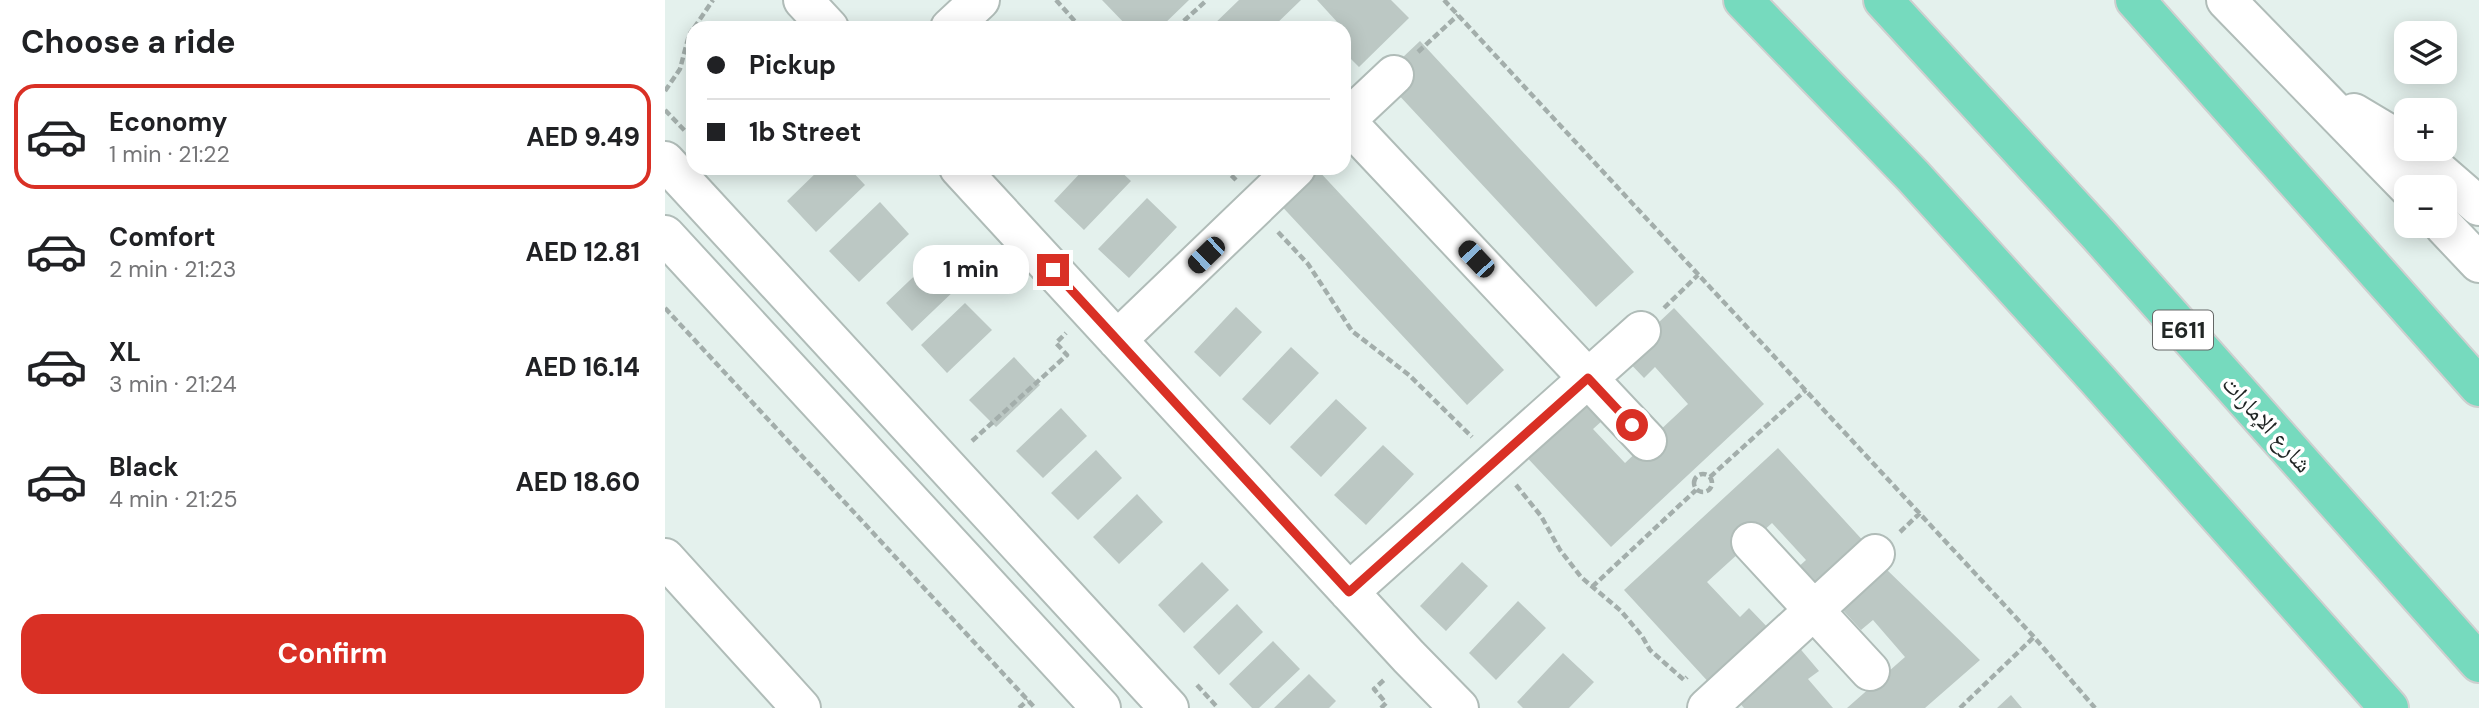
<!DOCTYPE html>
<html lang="en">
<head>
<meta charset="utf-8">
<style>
	:root { --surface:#fff; --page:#f6f6f6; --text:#202124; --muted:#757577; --line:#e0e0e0; --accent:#d93025 }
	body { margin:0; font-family:"DM Sans","Noto Naskh Arabic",sans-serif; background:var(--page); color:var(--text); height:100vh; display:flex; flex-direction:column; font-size:26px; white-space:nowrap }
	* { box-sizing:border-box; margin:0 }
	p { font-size:23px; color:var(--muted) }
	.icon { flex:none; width:38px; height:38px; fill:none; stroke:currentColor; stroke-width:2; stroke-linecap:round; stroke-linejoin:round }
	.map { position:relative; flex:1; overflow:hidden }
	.side { display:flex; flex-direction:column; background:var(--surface); width:665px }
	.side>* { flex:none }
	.top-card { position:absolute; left:21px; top:21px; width:665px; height:154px; border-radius:21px; box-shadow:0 4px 18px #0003; display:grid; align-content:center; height:154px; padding:0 21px; background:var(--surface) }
	.buttons { position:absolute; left:1729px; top:21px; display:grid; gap:14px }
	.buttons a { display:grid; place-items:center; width:63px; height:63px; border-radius:14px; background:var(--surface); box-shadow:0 4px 18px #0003; font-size:35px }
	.end { position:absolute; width:32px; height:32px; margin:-16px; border:9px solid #d93025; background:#fff; box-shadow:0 0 0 4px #fff }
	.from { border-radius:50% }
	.bubble { position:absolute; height:49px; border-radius:21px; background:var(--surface); box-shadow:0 4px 18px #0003; font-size:23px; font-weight:700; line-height:49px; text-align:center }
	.car { position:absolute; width:21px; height:42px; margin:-21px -10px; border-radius:9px; box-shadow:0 0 5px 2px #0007; background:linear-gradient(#222 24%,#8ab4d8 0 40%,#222 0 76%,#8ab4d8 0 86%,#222 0) }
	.top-card b { display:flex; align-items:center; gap:24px; height:66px; font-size:26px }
	.top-card b+b { border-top:2px solid var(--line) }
	.top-card i { width:18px; height:18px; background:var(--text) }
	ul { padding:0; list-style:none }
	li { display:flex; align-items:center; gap:21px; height:105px; margin:0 14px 10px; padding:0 7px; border:4px solid transparent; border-radius:21px }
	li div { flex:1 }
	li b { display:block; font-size:26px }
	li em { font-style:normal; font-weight:700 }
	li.current { border-color:var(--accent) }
	li>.icon { width:63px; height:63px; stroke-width:1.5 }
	h2 { padding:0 21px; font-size:32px; line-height:84px }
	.primary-button { display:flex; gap:14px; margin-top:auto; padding:14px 21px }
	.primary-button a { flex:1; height:80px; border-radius:21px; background:var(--accent); color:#fff; font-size:28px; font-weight:700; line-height:80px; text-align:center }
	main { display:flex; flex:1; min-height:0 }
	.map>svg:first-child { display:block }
</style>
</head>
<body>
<main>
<section class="side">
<h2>Choose a ride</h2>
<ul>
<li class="current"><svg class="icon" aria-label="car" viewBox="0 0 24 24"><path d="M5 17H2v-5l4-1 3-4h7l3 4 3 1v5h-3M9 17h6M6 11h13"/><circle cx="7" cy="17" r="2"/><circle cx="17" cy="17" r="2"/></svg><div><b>Economy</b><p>1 min · 21:22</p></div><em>AED 9.49</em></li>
<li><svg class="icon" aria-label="car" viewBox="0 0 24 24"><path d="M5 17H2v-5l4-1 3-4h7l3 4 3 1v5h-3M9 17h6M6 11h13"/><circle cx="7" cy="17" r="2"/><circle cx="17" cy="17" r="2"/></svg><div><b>Comfort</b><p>2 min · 21:23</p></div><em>AED 12.81</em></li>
<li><svg class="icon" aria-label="car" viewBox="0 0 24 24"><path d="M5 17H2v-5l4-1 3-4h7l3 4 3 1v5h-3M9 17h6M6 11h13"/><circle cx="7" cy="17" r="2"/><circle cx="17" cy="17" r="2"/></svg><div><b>XL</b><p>3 min · 21:24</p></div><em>AED 16.14</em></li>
<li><svg class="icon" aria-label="car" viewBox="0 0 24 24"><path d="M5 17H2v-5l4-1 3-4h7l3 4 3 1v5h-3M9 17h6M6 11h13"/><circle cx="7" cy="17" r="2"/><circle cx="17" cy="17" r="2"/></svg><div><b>Black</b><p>4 min · 21:25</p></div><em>AED 18.60</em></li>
</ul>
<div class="primary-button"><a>Confirm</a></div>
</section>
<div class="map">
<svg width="1814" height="708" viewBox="0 0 1814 708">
	<rect width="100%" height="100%" fill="#e4f1ed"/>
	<path fill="#bcc8c4" d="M437 0H524L495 28H464Z
		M574 0H636L607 28H545Z
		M652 0H726L744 18 694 67 679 52V39L684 35Z
		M755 41 969 272 931 307 717 77Z
		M156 168H184L200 185 151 232 122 201Z
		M420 168H452L466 181 419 230 389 201Z
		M643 168H651L839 370 802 405 610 199Z
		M482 198 512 227 464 278 433 249Z
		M215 202 244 234 194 282 164 251Z
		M265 261 292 288 247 331 221 303Z
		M300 303 327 330 282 373 256 345Z
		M571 307 597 332 555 377 529 352Z
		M1009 308 1099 404 946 547 856 451 915 396 938 420 928 429 960 463 1023 404 990 367 979 378 958 356Z
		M626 347 654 373 605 425 577 399Z
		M349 357 375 385 331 427 304 400Z
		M671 399 702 428 656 477 625 447Z
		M396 408 422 436 378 478 351 451Z
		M718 445 749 474 701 525 669 495Z
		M1113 448 1202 545 1150 593 1130 570 1141 560 1107 523 1042 582 1075 617 1084 608 1107 632 1048 687 959 590Z
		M431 450 457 478 413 520 386 493Z
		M472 494 498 522 454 564 428 537Z
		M537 562 564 590 519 633 493 605Z
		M797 562 823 586 781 631 755 606Z
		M1220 568 1315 660 1260 708H1182L1240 657 1208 620 1196 630 1175 607Z
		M853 601 881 628 831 680 804 653Z
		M572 604 598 632 554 675 528 647Z
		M608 641 635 669 594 708H587L564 684Z
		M1132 645 1154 671 1143 679 1168 708H1079L1071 699Z
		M898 653 929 682 904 708H858L852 702Z
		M644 674 671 701 664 708H609Z
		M1346 695 1357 708H1332Z"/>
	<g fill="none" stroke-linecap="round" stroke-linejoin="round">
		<g stroke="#b0bcb8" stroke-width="42">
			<path id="minor" d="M138 0 164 28
				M1561 0 1743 187
				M285 28 315 0
				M1689 113 1741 144
				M679 119 982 441
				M679 122 729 75
				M1748 149 1814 206
				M0 161 504 708
				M294 168 744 657 794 708
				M1779 226 1814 263
				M0 235 436 708
				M452 340 631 168
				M1086 542 1205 671
				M0 558 136 708
				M684 592 976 331
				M1042 708 1210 554"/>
		</g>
		<g stroke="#cecfcf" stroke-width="42">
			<path id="highway" d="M1078 0 1248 176 1432 379 1724 708
				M1218 0 1433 234 1814 663
				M1470 0 1814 387"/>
		</g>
		<path stroke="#a3aeab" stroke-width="4.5" stroke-dasharray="7 3.5" stroke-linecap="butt" d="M391 0 416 28
			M779 0 1369 637 1430 708
			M29 28 48 0
			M511 28 542 0
			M753 52 793 15
			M0 91 15 69 24 35 28 29
			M0 110 21 132
			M552 168 555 172 559 168
			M559 168 571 180
			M613 232 643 264 687 331 744 375 807 437
			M0 308 370 708
			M999 308 1033 275
			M307 441 402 355 391 343 401 333
			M1029 483a9 9 0 1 1 18 0a9 9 0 1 1-18 0Z
			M1045 477 1141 390
			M851 485 876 516 895 550 916 577 956 611 977 636 985 650 1019 680 1022 677
			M1235 532 1255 513
			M927 587 1031 490
			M532 685 553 708
			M354 708 363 700
			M716 708 721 703 709 689 720 679
			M1295 708 1369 637"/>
		<use href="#minor" stroke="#fff" stroke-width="38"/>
		<use href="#highway" stroke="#76dabe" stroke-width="38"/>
	</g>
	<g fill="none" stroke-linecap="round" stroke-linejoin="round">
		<path stroke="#d93025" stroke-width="9" d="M388 270 684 592 923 378 967 425"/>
	</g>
	<g text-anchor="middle" stroke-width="7" stroke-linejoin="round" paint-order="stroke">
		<rect fill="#fff" stroke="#646766" stroke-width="2" x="1488" y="310.5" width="60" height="39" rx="5"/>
		<g font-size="23" font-weight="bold" fill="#212625">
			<text x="1518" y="338">E611</text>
		</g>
		<g font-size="24" fill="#212625" stroke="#fff">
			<text transform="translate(1602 424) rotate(48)" y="8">شارع الإمارات</text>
		</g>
	</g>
</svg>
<div class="buttons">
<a><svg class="icon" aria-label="layers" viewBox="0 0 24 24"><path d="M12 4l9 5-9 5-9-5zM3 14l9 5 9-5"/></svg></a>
<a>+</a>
<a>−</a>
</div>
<i class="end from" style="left:967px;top:425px"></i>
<i class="end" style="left:388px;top:270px"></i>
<div class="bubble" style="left:248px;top:245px;width:116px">1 min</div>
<i class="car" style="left:541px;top:255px;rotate:226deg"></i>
<i class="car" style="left:811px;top:259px;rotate:317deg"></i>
<div class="top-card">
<b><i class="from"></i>Pickup</b>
<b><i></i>1b Street</b>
</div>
</div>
</main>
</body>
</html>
